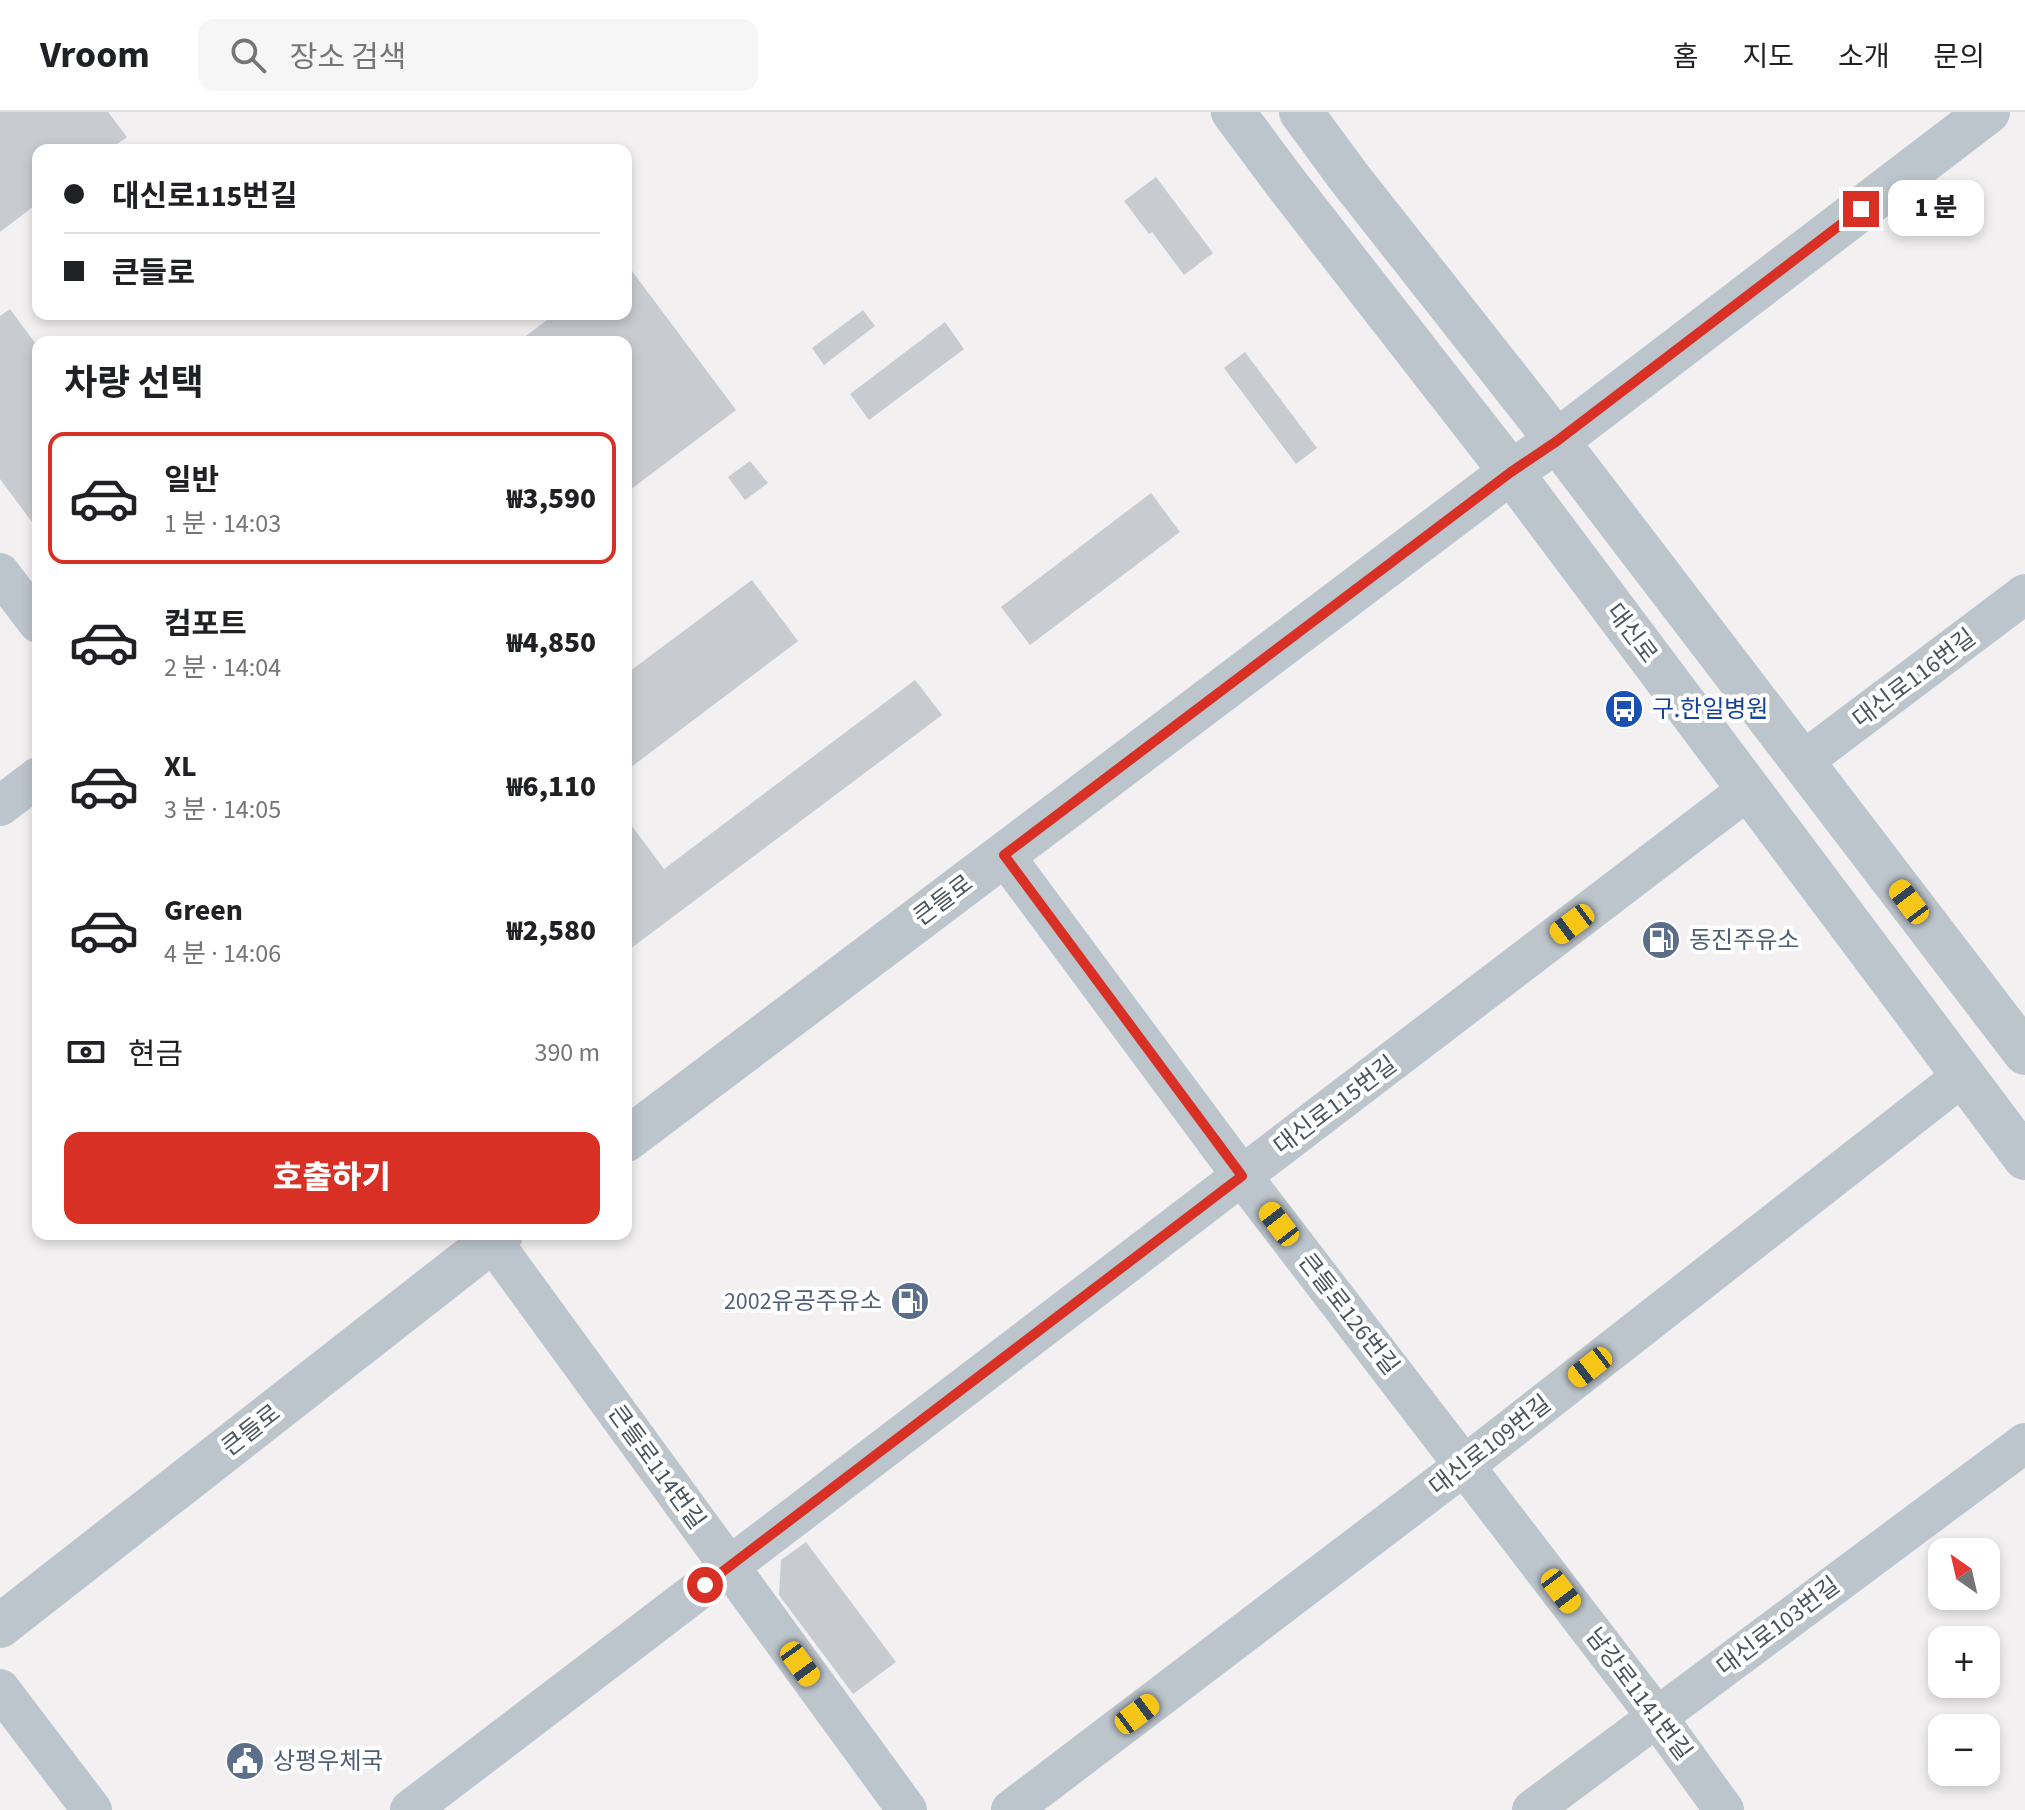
<!DOCTYPE html>
<html lang="ko">
<head>
<meta charset="utf-8">
<style>
	:root { --surface:#fff; --page:#f6f6f6; --text:#202124; --muted:#757577; --line:#e0e0e0; --accent:#d93025 }
	body { margin:0; font-family:"Source Sans 3","Noto Sans KR",sans-serif; background:var(--page); color:var(--text); height:100vh; display:flex; flex-direction:column; font-size:30px; white-space:nowrap }
	* { box-sizing:border-box; margin:0 }
	p { font-size:26px; color:var(--muted) }
	.icon { flex:none; width:44px; height:44px; fill:none; stroke:currentColor; stroke-width:2; stroke-linecap:round; stroke-linejoin:round }
	.map { position:relative; flex:1; overflow:hidden }
	.panel { position:absolute; left:32px; top:224px; width:600px; height:904px; display:flex; flex-direction:column; background:var(--surface); border-radius:16px; box-shadow:0 4px 12px #0003 }
	.panel>* { flex:none }
	.top-card { position:absolute; left:32px; top:32px; width:600px; height:176px; border-radius:16px; box-shadow:0 4px 12px #0003; display:grid; align-content:center; height:176px; padding:0 32px; background:var(--surface) }
	.needle { width:52px; rotate:326deg }
	.tools { position:absolute; left:1928px; top:1426px; display:grid; gap:16px }
	.tools a { display:grid; place-items:center; width:72px; height:72px; border-radius:16px; background:var(--surface); box-shadow:0 4px 12px #0003; font-size:40px }
	.end { position:absolute; width:36px; height:36px; margin:-18px; border:10px solid #d93025; background:#fff; box-shadow:0 0 0 4px #fff }
	.from { border-radius:50% }
	.bubble { position:absolute; height:56px; border-radius:16px; background:var(--surface); box-shadow:0 4px 12px #0003; font-size:26px; font-weight:800; line-height:56px; text-align:center }
	.car { position:absolute; width:24px; height:48px; margin:-24px -12px; border-radius:10px; box-shadow:0 0 6px 2px #0007; background:linear-gradient(#f5c518 24%,#345 0 40%,#f5c518 0 76%,#345 0 86%,#f5c518 0) }
	.top-card b { display:flex; align-items:center; gap:28px; height:76px; font-size:30px }
	.top-card b+b { border-top:2px solid var(--line) }
	.top-card i { width:20px; height:20px; background:var(--text) }
	ul { padding:0; list-style:none }
	li { display:flex; align-items:center; gap:24px; height:132px; margin:0 16px 12px; padding:0 16px; border:4px solid transparent; border-radius:16px }
	li div { flex:1 }
	li b { display:block; font-size:30px }
	li em { font-style:normal; font-weight:800 }
	li.selected { border-color:var(--accent) }
	li>.icon { width:72px; height:72px; stroke-width:1.5 }
	h2 { padding:0 32px; font-size:36px; line-height:96px }
	.pay { display:flex; align-items:center; gap:20px; height:88px; padding:0 32px; font-size:30px }
	.pay p { margin-inline-start:auto }
	.primary-button { display:flex; gap:16px; margin-top:auto; padding:16px 32px }
	.primary-button a { flex:1; height:92px; border-radius:16px; background:var(--accent); color:#fff; font-size:32px; font-weight:800; line-height:92px; text-align:center }
	header { display:flex; align-items:center; gap:48px; box-sizing:border-box; height:112px; padding:0 40px; background:var(--surface); border-bottom:2px solid var(--line) }
	header strong { font-size:38px }
	nav { display:flex; gap:44px; margin-inline-start:auto; font-size:28px }
	.search { width:560px; height:72px; background:var(--page); display:flex; align-items:center; gap:20px; box-sizing:border-box; padding:0 28px; border-radius:16px; color:var(--muted); font-size:30px }
	.map>svg:first-child { display:block }
</style>
</head>
<body>
<header>
<strong>Vroom</strong>
<div class="search"><svg class="icon" aria-label="search" viewBox="0 0 24 24"><circle cx="10" cy="10" r="6"/><path d="M15 15l6 6"/></svg>장소 검색</div>
<nav><a>홈</a><a>지도</a><a>소개</a><a>문의</a></nav>
</header>
<div class="map">
<svg width="2025" height="1698" viewBox="0 0 2025 1698">
	<rect width="100%" height="100%" fill="#f2f0f0"/>
	<path fill="#c8cbcf" d="M0 0H108L127 25 109 38H38V91L0 120Z
		M1156 65 1213 141 1184 163 1152 120 1149 122 1124 89Z
		M626 151 736 298 626 381V230H518L555 202H626Z
		M10 197 38 235V418L0 367V204Z
		M863 198 875 214 824 253 812 236Z
		M945 210 964 237 869 308 850 282Z
		M1245 240 1317 336 1296 352 1224 256Z
		M750 349 768 371 745 388 728 365Z
		M1151 381 1180 420 1030 533 1001 495Z
		M752 468 798 529 626 659V562Z
		M915 568 942 603 626 840V706L664 757Z
		M806 1430 896 1550 853 1582 779 1483 781 1448Z"/>
	<g fill="none" stroke-linecap="round" stroke-linejoin="round">
		<path stroke="#bdc5cc" stroke-width="40" d="M0 461 38 511
			M1802 650 2025 482
			M0 694 38 665
			M1004 743 1242 1064 1657 1605 1724 1698
			M487 1122 907 1698
			M0 1577 92 1698
			M410 1698 1749 677
			M1011 1698 1465 1353 1964 963
			M1532 1698 2025 1331"/>
		<path stroke="#bdc5cc" stroke-width="44" d="M1233 0 1285 70 1511 360 2025 1046
			M1301 0 1348 64 1557 329 2025 941
			M626 1028 1511 360 1557 329 1988 0
			M0 1514 501 1122"/>
	</g>
	<g fill="none" stroke-linecap="round" stroke-linejoin="round">
		<path stroke="#d93025" stroke-width="10" d="M705 1473 1242 1064 1004 743 1511 360 1557 329 1861 97"/>
	</g>
	<defs>
		<g id="bus-disc" transform="scale(2)"><circle r="9.5" fill="#1a4fb4" stroke="#fff"/><path d="M-5-6H5V4H4V6H2V4H-2V6H-4V4H-5ZM-3.5-4V0h7V-4ZM-3.5 1.2v1.5H-2V1.2ZM2 1.2v1.5H3.5V1.2Z" fill="#fff"/></g>
		<g id="fuel-disc" transform="scale(2)"><circle r="9.5" fill="#5c6f8a" stroke="#fff"/><path d="M-5.5-6h7V0h2V4h1.3V-2.5L3-4.5l.8-.8L6-3V5H2.5V1h-1V6h-7ZM-4.2-4.7v3.2H.2V-4.7Z" fill="#fff"/></g>
		<g id="civic-disc" transform="scale(2)"><circle r="9.5" fill="#5c6f8a" stroke="#fff"/><path d="M-.6-6.5H3V-4.5H.6V-3L4-1V1h2V6H-6V1h2V-1L-.6-3ZM-1.2 2.5V6h2.4V2.5Z" fill="#fff"/></g>
	</defs>
	<g fill-rule="evenodd">
		<use href="#bus-disc" x="1624" y="597"/>
		<use href="#fuel-disc" x="1661" y="828"/>
		<use href="#fuel-disc" x="910" y="1189"/>
		<use href="#civic-disc" x="245" y="1649"/>
	</g>
	<g text-anchor="middle" stroke-width="8" stroke-linejoin="round" paint-order="stroke">
		<g font-size="24" fill="#4a545c" stroke="#fff">
			<text transform="translate(1632 521) rotate(53)" y="8">대신로</text>
			<text transform="translate(1914 566) rotate(-37)" y="8">대신로116번길</text>
			<text transform="translate(943 788) rotate(-37)" y="8">큰들로</text>
			<text transform="translate(1335 993) rotate(-37)" y="8">대신로115번길</text>
			<text transform="translate(1349 1202) rotate(52)" y="8">큰들로126번길</text>
			<text transform="translate(251 1318) rotate(-38)" y="8">큰들로</text>
			<text transform="translate(1490 1333) rotate(-38)" y="8">대신로109번길</text>
			<text transform="translate(657 1355) rotate(54)" y="8">큰들로114번길</text>
			<text transform="translate(1778 1514) rotate(-37)" y="8">대신로103번길</text>
			<text transform="translate(1639 1582) rotate(53)" y="8">남강로1141번길</text>
		</g>
		<g font-size="24" fill="#164399" stroke="#fff" text-anchor="start">
			<text x="1652" y="605">구.한일병원</text>
		</g>
		<g font-size="24" fill="#4e5e75" stroke="#fff" text-anchor="start">
			<text x="1689" y="836">동진주유소</text>
			<text x="882" y="1197" text-anchor="end">2002유공주유소</text>
			<text x="273" y="1657">상평우체국</text>
		</g>
	</g>
</svg>
<div class="tools">
<a><svg class="needle" viewBox="-14 -14 28 28"><path d="M0-13l5 13h-10z" fill="#e53935"/><path d="M0 13l5-13h-10z" fill="#757577"/></svg></a>
<a>+</a>
<a>−</a>
</div>
<i class="end from" style="left:705px;top:1473px"></i>
<i class="end" style="left:1861px;top:97px"></i>
<div class="bubble" style="left:1888px;top:68px;width:96px">1 분</div>
<i class="car" style="left:1909px;top:790px;rotate:323deg"></i>
<i class="car" style="left:1572px;top:812px;rotate:233deg"></i>
<i class="car" style="left:1279px;top:1112px;rotate:322deg"></i>
<i class="car" style="left:1590px;top:1255px;rotate:232deg"></i>
<i class="car" style="left:1561px;top:1479px;rotate:143deg"></i>
<i class="car" style="left:800px;top:1552px;rotate:144deg"></i>
<i class="car" style="left:1137px;top:1602px;rotate:53deg"></i>
<div class="top-card">
<b><i class="from"></i>대신로115번길</b>
<b><i></i>큰들로</b>
</div>
<section class="panel">
<h2>차량 선택</h2>
<ul>
<li class="selected"><svg class="icon" aria-label="car" viewBox="0 0 24 24"><path d="M5 17H2v-5l4-1 3-4h7l3 4 3 1v5h-3M9 17h6M6 11h13"/><circle cx="7" cy="17" r="2"/><circle cx="17" cy="17" r="2"/></svg><div><b>일반</b><p>1 분 · 14:03</p></div><em>₩3,590</em></li>
<li><svg class="icon" aria-label="car" viewBox="0 0 24 24"><path d="M5 17H2v-5l4-1 3-4h7l3 4 3 1v5h-3M9 17h6M6 11h13"/><circle cx="7" cy="17" r="2"/><circle cx="17" cy="17" r="2"/></svg><div><b>컴포트</b><p>2 분 · 14:04</p></div><em>₩4,850</em></li>
<li><svg class="icon" aria-label="car" viewBox="0 0 24 24"><path d="M5 17H2v-5l4-1 3-4h7l3 4 3 1v5h-3M9 17h6M6 11h13"/><circle cx="7" cy="17" r="2"/><circle cx="17" cy="17" r="2"/></svg><div><b>XL</b><p>3 분 · 14:05</p></div><em>₩6,110</em></li>
<li><svg class="icon" aria-label="car" viewBox="0 0 24 24"><path d="M5 17H2v-5l4-1 3-4h7l3 4 3 1v5h-3M9 17h6M6 11h13"/><circle cx="7" cy="17" r="2"/><circle cx="17" cy="17" r="2"/></svg><div><b>Green</b><p>4 분 · 14:06</p></div><em>₩2,580</em></li>
</ul>
<div class="pay"><svg class="icon" aria-label="cash" viewBox="0 0 24 24"><path d="M3 7h18v10H3z"/><circle cx="12" cy="12" r="2"/></svg>현금<p>390 m</p></div>
<div class="primary-button"><a>호출하기</a></div>
</section>
</div>
</body>
</html>
